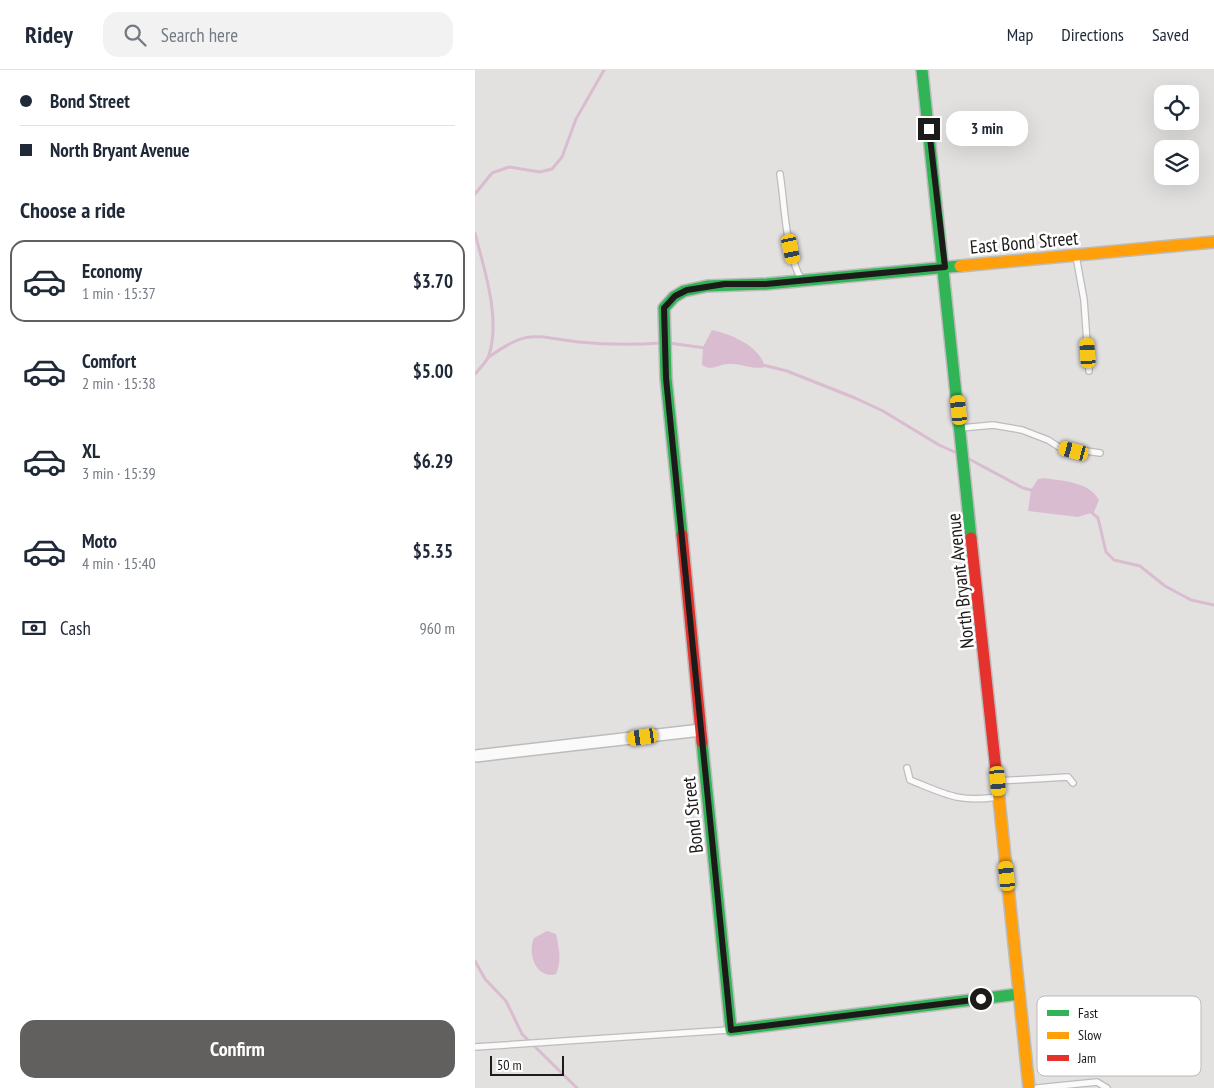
<!DOCTYPE html>
<html lang="en">
<head>
<meta charset="utf-8">
<style>
	:root { --surface:#fff; --page:#f2f2f3; --text:#1f2937; --muted:#747a83; --line:#e0e1e3; --accent:#61605f }
	body { margin:0; font-family:"PT Sans Narrow",sans-serif; background:var(--page); color:var(--text); height:100vh; display:flex; flex-direction:column; font-size:19px; white-space:nowrap }
	* { box-sizing:border-box; margin:0 }
	p { font-size:16px; color:var(--muted) }
	.icon { flex:none; width:28px; height:28px; fill:none; stroke:currentColor; stroke-width:2; stroke-linecap:round; stroke-linejoin:round }
	.map { position:relative; flex:1; overflow:hidden }
	.side { display:flex; flex-direction:column; background:var(--surface); width:475px }
	.side>* { flex:none }
	.hud { display:grid; align-content:center; height:110px; padding:0 20px; background:var(--surface) }
	.buttons { position:absolute; left:679px; top:15px; display:grid; gap:10px }
	.buttons a { display:grid; place-items:center; width:45px; height:45px; border-radius:10px; background:var(--surface); box-shadow:0 5px 20px #0002; font-size:25px }
	.scale { position:absolute; left:15px; bottom:12px; width:74px; box-sizing:border-box; padding-left:5px; border:2px solid #1c1b1a; border-top:0; font-size:14px; line-height:18px; white-space:nowrap; color:#1c1b1a; -webkit-text-stroke:4px #fff; paint-order:stroke }
	.end { position:absolute; width:22px; height:22px; margin:-11px; border:6px solid #1c1b1a; background:#fff; box-shadow:0 0 0 2px #fff }
	.from { border-radius:50% }
	.bubble { position:absolute; height:35px; border-radius:15px; background:var(--surface); box-shadow:0 5px 20px #0002; font-size:16px; font-weight:600; line-height:35px; text-align:center }
	.car { position:absolute; width:15px; height:30px; margin:-15px -8px; border-radius:6px; box-shadow:0 0 4px 1px #0007; background:linear-gradient(#f5c518 24%,#345 0 40%,#f5c518 0 76%,#345 0 86%,#f5c518 0) }
	.hud b { display:flex; align-items:center; gap:18px; height:48px; font-size:19px }
	.hud b+b { border-top:1px solid var(--line) }
	.hud i { width:12px; height:12px; background:var(--text) }
	ul { padding:0; list-style:none }
	li { display:flex; align-items:center; gap:15px; height:82px; margin:0 10px 8px; padding:0 10px; border:2px solid transparent; border-radius:15px }
	li div { flex:1 }
	li b { display:block; font-size:19px }
	li em { font-style:normal; font-weight:600 }
	li.selected { border-color:var(--accent) }
	li>.icon { width:45px; height:45px; stroke-width:1.5 }
	h2 { padding:0 20px; font-size:22px; line-height:60px }
	.pay { display:flex; align-items:center; gap:12px; height:55px; padding:0 20px; font-size:19px }
	.pay p { margin-inline-start:auto }
	.action { display:flex; gap:10px; margin-top:auto; padding:10px 20px }
	.action a { flex:1; height:58px; border-radius:15px; background:var(--accent); color:#fff; font-size:20px; font-weight:600; line-height:58px; text-align:center }
	header { display:flex; align-items:center; gap:30px; box-sizing:border-box; height:70px; padding:0 25px; background:var(--surface); border-bottom:1px solid var(--line) }
	header strong { font-size:24px }
	nav { display:flex; gap:28px; margin-inline-start:auto; font-size:18px }
	.search { width:350px; height:45px; background:var(--page); display:flex; align-items:center; gap:12px; box-sizing:border-box; padding:0 18px; border-radius:15px; color:var(--muted); font-size:19px }
	main { display:flex; flex:1; min-height:0 }
	.map>svg:first-child { display:block }
</style>
</head>
<body>
<header>
<strong>Ridey</strong>
<div class="search"><svg class="icon" aria-label="search" viewBox="0 0 24 24"><circle cx="10" cy="10" r="6"/><path d="M15 15l6 6"/></svg>Search here</div>
<nav><a>Map</a><a>Directions</a><a>Saved</a></nav>
</header>
<main>
<section class="side">
<div class="hud">
<b><i class="from"></i>Bond Street</b>
<b><i></i>North Bryant Avenue</b>
</div>
<h2>Choose a ride</h2>
<ul>
<li class="selected"><svg class="icon" aria-label="car" viewBox="0 0 24 24"><path d="M5 17H2v-5l4-1 3-4h7l3 4 3 1v5h-3M9 17h6M6 11h13"/><circle cx="7" cy="17" r="2"/><circle cx="17" cy="17" r="2"/></svg><div><b>Economy</b><p>1 min · 15:37</p></div><em>$3.70</em></li>
<li><svg class="icon" aria-label="car" viewBox="0 0 24 24"><path d="M5 17H2v-5l4-1 3-4h7l3 4 3 1v5h-3M9 17h6M6 11h13"/><circle cx="7" cy="17" r="2"/><circle cx="17" cy="17" r="2"/></svg><div><b>Comfort</b><p>2 min · 15:38</p></div><em>$5.00</em></li>
<li><svg class="icon" aria-label="car" viewBox="0 0 24 24"><path d="M5 17H2v-5l4-1 3-4h7l3 4 3 1v5h-3M9 17h6M6 11h13"/><circle cx="7" cy="17" r="2"/><circle cx="17" cy="17" r="2"/></svg><div><b>XL</b><p>3 min · 15:39</p></div><em>$6.29</em></li>
<li><svg class="icon" aria-label="car" viewBox="0 0 24 24"><path d="M5 17H2v-5l4-1 3-4h7l3 4 3 1v5h-3M9 17h6M6 11h13"/><circle cx="7" cy="17" r="2"/><circle cx="17" cy="17" r="2"/></svg><div><b>Moto</b><p>4 min · 15:40</p></div><em>$5.35</em></li>
</ul>
<div class="pay"><svg class="icon" aria-label="cash" viewBox="0 0 24 24"><path d="M3 7h18v10H3z"/><circle cx="12" cy="12" r="2"/></svg>Cash<p>960 m</p></div>
<div class="action"><a>Confirm</a></div>
</section>
<div class="map">
<svg width="739" height="1018" viewBox="0 0 739 1018">
	<rect width="100%" height="100%" fill="#e2e1e0"/>
	<path fill="#dabcd0" d="M237 260C256 264 285 276 290 297 277 300 267 293 254 294 242 294 238 302 227 295L228 277Z
		M568 408C586 411 614 411 624 430L619 442 603 447 553 441 556 420 563 409Z
		M72 861 81 864C84 878 87 891 81 904 61 910 52 883 59 868Z"/>
	<g fill="none" stroke-linecap="round" stroke-linejoin="round">
		<path stroke="#dabcd0" stroke-width="3" d="M0 124 17 103 34 97 65 102 77 99 87 87 101 49 129 0
			M0 163C9 199 26 248 14 285 12 292 4 299 0 304
			M194 273 230 278
			M14 287C54 258 60 267 104 272 132 275 158 275 186 273
			M288 295 312 301 380 328 408 341 464 375 482 383
			M494 389 548 418 560 421
			M615 441 623 448 631 482 639 490 665 496 690 516 716 530 739 535
			M0 891 10 909 31 931 47 964 102 1018"/>
		<g stroke="#bdbcbc" stroke-width="8">
			<path id="lane" d="M305 104C310 137 310 179 326 209
				M601 186 609 230 614 301
				M486 358 518 355 547 360 573 370 584 377 625 383
				M432 698 435 710C470 724 484 733 522 727
				M523 711 593 707 598 713
				M0 977 254 960
				M562 1018 622 1012 632 1018"/>
		</g>
		<g stroke="#bdbcbc" stroke-width="14">
			<path id="street" d="M1 686 226 660"/>
		</g>
		<g stroke="#bdbcbc" stroke-width="14">
			<path id="fast" d="M447 0 496 468
				M207 465 191 308 189 238 199 227 209 221 232 216 291 214 485 196
				M227 672 256 960 544 924"/>
		</g>
		<g stroke="#bdbcbc" stroke-width="14">
			<path id="slow" d="M485 196 739 172
				M522 710 554 1018"/>
		</g>
		<g stroke="#bdbcbc" stroke-width="14">
			<path id="jam" d="M207 465 227 672
				M496 468 522 710"/>
		</g>
		<use href="#lane" stroke="#fbfafa" stroke-width="5.5"/>
		<use href="#street" stroke="#fbfafa" stroke-width="11"/>
		<use href="#fast" stroke="#30b455" stroke-width="11"/>
		<use href="#slow" stroke="#ff9f0a" stroke-width="11"/>
		<use href="#jam" stroke="#e5322d" stroke-width="11"/>
	</g>
	<g fill="none" stroke-linecap="round" stroke-linejoin="round">
		<path stroke="#1c1b1a" stroke-width="6" d="M454 59 470 197 291 214H250L212 220 200 226 189 238 191 308 256 960 506 929"/>
	</g>
	<g text-anchor="middle" stroke-width="5" stroke-linejoin="round" paint-order="stroke">
		<g font-size="19" fill="#1c1b1a" stroke="#fff">
			<text transform="translate(549 172) rotate(-5)" y="7">East Bond Street</text>
			<text transform="translate(485 511) rotate(-96)" y="7">North Bryant Avenue</text>
			<text transform="translate(217 745) rotate(-96)" y="7">Bond Street</text>
		</g>
	</g>
	<rect x="562" y="926" width="164" height="80" rx="8" fill="#fff" stroke="#bbbbba" stroke-width="1"/>
	<rect x="572" y="940" width="22" height="6" fill="#30b455"/>
	<rect x="572" y="962" width="22" height="7" fill="#ff9f0a"/>
	<rect x="572" y="985" width="22" height="6" fill="#e5322d"/>
	<g font-size="14" fill="#1c1b1a">
		<text x="603" y="948">Fast</text>
		<text x="603" y="970">Slow</text>
		<text x="603" y="993">Jam</text>
	</g>
</svg>
<div class="buttons">
<a><svg class="icon" aria-label="locate" viewBox="0 0 24 24"><circle cx="12" cy="12" r="6"/><path d="M12 2v4M12 18v4M2 12h4M18 12h4"/></svg></a>
<a><svg class="icon" aria-label="layers" viewBox="0 0 24 24"><path d="M12 4l9 5-9 5-9-5zM3 14l9 5 9-5"/></svg></a>
</div>
<div class="scale">50 m</div>
<i class="end from" style="left:506px;top:929px"></i>
<i class="end" style="left:454px;top:59px"></i>
<div class="bubble" style="left:471px;top:41px;width:82px">3 min</div>
<i class="car" style="left:316px;top:179px;rotate:168deg"></i>
<i class="car" style="left:613px;top:283px;rotate:356deg"></i>
<i class="car" style="left:484px;top:340px;rotate:354deg"></i>
<i class="car" style="left:599px;top:381px;rotate:285deg"></i>
<i class="car" style="left:168px;top:667px;rotate:262deg"></i>
<i class="car" style="left:523px;top:711px;rotate:175deg"></i>
<i class="car" style="left:532px;top:806px;rotate:354deg"></i>
</div>
</main>
</body>
</html>
